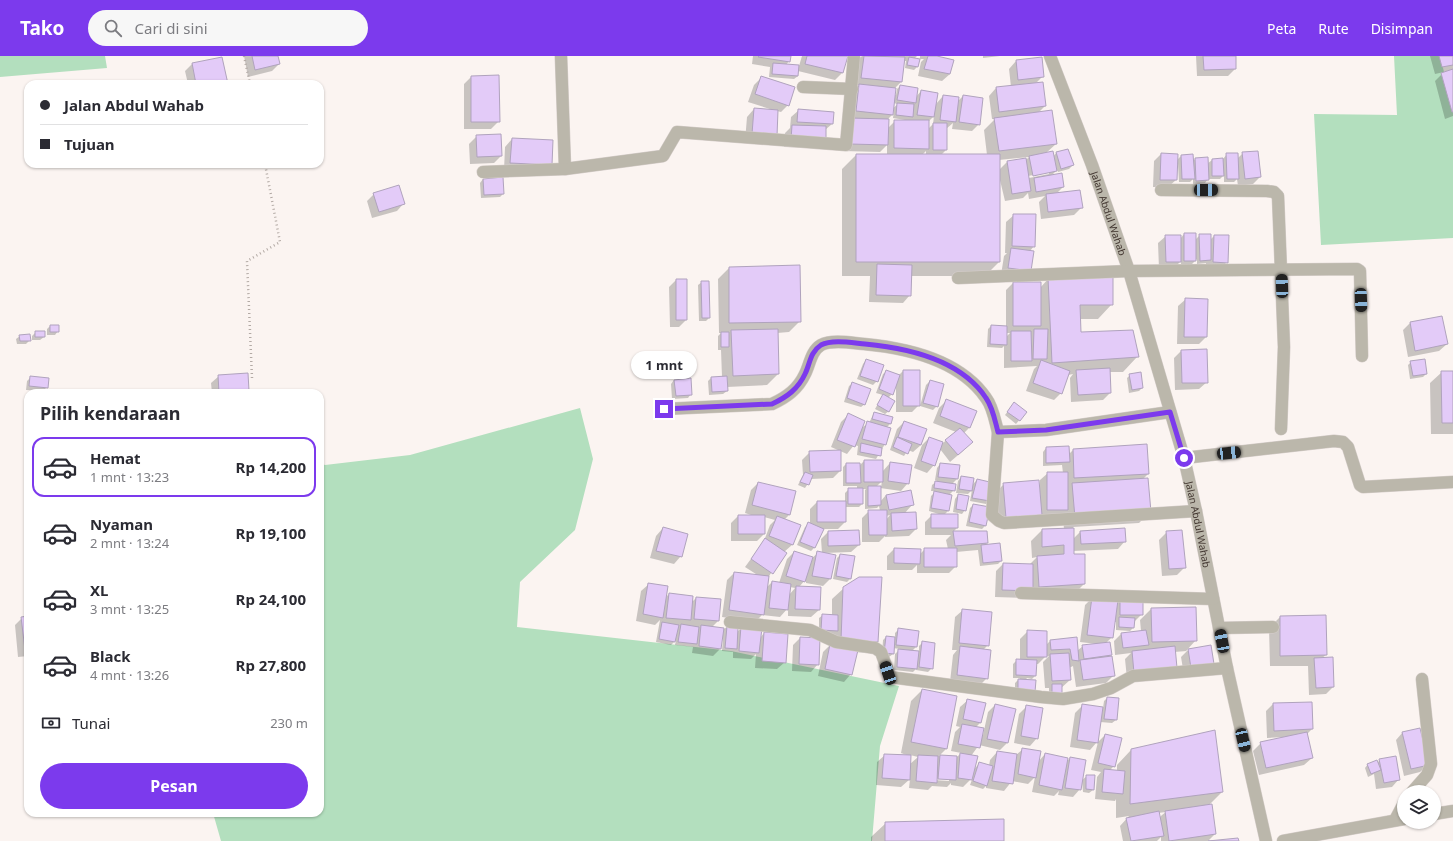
<!DOCTYPE html>
<html lang="id">
<head>
<meta charset="utf-8">
<style>
	:root { --surface:#fff; --page:#f7f7f7; --text:#2b2b33; --muted:#7c7c81; --line:#e1e1e2; --accent:#7c3aed }
	body { margin:0; font-family:"Noto Sans",sans-serif; background:var(--page); color:var(--text); height:100vh; display:flex; flex-direction:column; font-size:15px; white-space:nowrap }
	* { box-sizing:border-box; margin:0 }
	p { font-size:13px; color:var(--muted) }
	.icon { flex:none; width:22px; height:22px; fill:none; stroke:currentColor; stroke-width:2; stroke-linecap:round; stroke-linejoin:round }
	.map { position:relative; flex:1; overflow:hidden }
	.drawer { position:absolute; left:24px; top:333px; width:300px; height:428px; display:flex; flex-direction:column; background:var(--surface); border-radius:12px; box-shadow:0 1px 3px #0004 }
	.drawer>* { flex:none }
	.banner { position:absolute; left:24px; top:24px; width:300px; height:88px; border-radius:12px; box-shadow:0 1px 3px #0004; display:grid; align-content:center; height:88px; padding:0 16px; background:var(--surface) }
	.buttons { position:absolute; left:1397px; top:729px; display:grid; gap:8px }
	.buttons a { display:grid; place-items:center; width:44px; height:44px; border-radius:50%; background:var(--surface); box-shadow:0 1px 3px #0004; font-size:20px }
	.end { position:absolute; width:18px; height:18px; margin:-9px; border:5px solid #7c3aed; background:#fff; box-shadow:0 0 0 2px #fff }
	.from { border-radius:50% }
	.bubble { position:absolute; height:28px; border-radius:14px; background:var(--surface); box-shadow:0 1px 3px #0004; font-size:13px; font-weight:700; line-height:28px; text-align:center }
	.car { position:absolute; width:12px; height:24px; margin:-12px -6px; border-radius:5px; box-shadow:0 0 3px 1px #0007; background:linear-gradient(#222 24%,#8ab4d8 0 40%,#222 0 76%,#8ab4d8 0 86%,#222 0) }
	.banner b { display:flex; align-items:center; gap:14px; height:38px; font-size:15px }
	.banner b+b { border-top:1px solid var(--line) }
	.banner i { width:10px; height:10px; background:var(--text) }
	ul { padding:0; list-style:none }
	li { display:flex; align-items:center; gap:12px; height:60px; margin:0 8px 6px; padding:0 8px; border:2px solid transparent; border-radius:12px }
	li div { flex:1 }
	li b { display:block; font-size:15px }
	li em { font-style:normal; font-weight:700 }
	li.current { border-color:var(--accent) }
	li>.icon { width:36px; height:36px; stroke-width:1.5 }
	h2 { padding:0 16px; font-size:18px; line-height:48px }
	.pay { display:flex; align-items:center; gap:10px; height:44px; padding:0 16px; font-size:15px }
	.pay p { margin-inline-start:auto }
	.cta { display:flex; gap:8px; margin-top:auto; padding:8px 16px }
	.cta a { flex:1; height:46px; border-radius:24px; background:var(--accent); color:#fff; font-size:16px; font-weight:700; line-height:46px; text-align:center }
	header { display:flex; align-items:center; gap:24px; box-sizing:border-box; height:56px; padding:0 20px; background:var(--accent); color:#fff }
	header strong { font-size:19px }
	nav { display:flex; gap:22px; margin-inline-start:auto; font-size:14px }
	.search { width:280px; height:36px; background:var(--page); display:flex; align-items:center; gap:10px; box-sizing:border-box; padding:0 14px; border-radius:22px; color:var(--muted); font-size:15px }
	.map>svg:first-child { display:block }
</style>
</head>
<body>
<header>
<strong>Tako</strong>
<div class="search"><svg class="icon" aria-label="search" viewBox="0 0 24 24"><circle cx="10" cy="10" r="6"/><path d="M15 15l6 6"/></svg>Cari di sini</div>
<nav><a>Peta</a><a>Rute</a><a>Disimpan</a></nav>
</header>
<div class="map">
<svg width="1453" height="785" viewBox="0 0 1453 785">
	<rect width="100%" height="100%" fill="#fbf4f1"/>
	<path fill="#b3dfbe" d="M0 0H105L107 12 0 21Z
		M1394 0H1440L1453 52V182L1321 189 1314 58 1397 59Z
		M580 352 593 403 575 474 520 526 517 571 731 595 899 630 880 690 872 785H221L213 757H320V407L325 409 410 399Z"/>
	<path fill="#0003" fill-rule="evenodd" d="M244 0H277L279 8 272 15 248 21Z
		M753 0H790L789 5 786 9 799 10 802 0H847L842 17 835 24 798 15V20L794 23 769 21 770 11 752 8Z
		M862 0H917L914 3 919 4 917 11 914 14 905 12 906 5H904L901 26 895 32 894 39H896L897 33 900 30 916 41 921 35 936 48 943 40 957 46 963 40 979 68 972 75 952 73 953 67 946 73V94L941 99H987L984 74 995 63H992L989 40 996 32 1011 31 1009 13 1016 5 1043 20 1036 27 1045 50 1038 57 1056 88 1046 97 1053 101 1056 97 1073 109 1069 113 1058 116 1057 114 1051 120 1063 131 1057 137 1081 152 1074 159 1041 163 1039 146 1045 140 1029 143 1028 137 1023 142 1005 145 999 120V206L985 220H911L910 239 903 247 869 246 870 220H842V113L856 99H887V89L880 96 843 95V70L852 36 859 29H855L857 4ZM893 47 898 48 892 53ZM892 53 894 54 893 62 905 64V65H895L888 72V63L892 59ZM934 60 933 68 928 73V66ZM926 95V99H922ZM1029 101 1027 103 1007 106 999 114V104ZM1049 116V118L1029 122 1028 120Z
		M920 0H940L939 1 950 18 942 25 918 20 921 6 924 3H920Z
		M983 0H1000L983 2Z
		M1196 0H1235V13L1228 20H1197Z
		M1430 0H1453V60L1445 63 1435 25 1444 16 1435 18Z
		M222 2 227 28H188L185 15 192 8Z
		M471 21 499 65 491 73H464V28Z
		M762 21 788 49 781 56 777 55 745 85 747 61 754 53 773 54 748 46 754 29Z
		M799 54 832 68 825 74 818 92 784 91 785 77 790 72 791 61Z
		M477 80 501 100 494 107 470 108 469 88Z
		M512 83 551 109 504 114 505 91Z
		M1243 97 1260 121 1253 128 1238 130 1237 123 1234 126H1224V119L1220 123H1208L1205 127 1193 128V123L1190 126H1179L1178 108H1176V124L1168 131H1153L1154 105 1161 98 1177 104 1181 100 1193 105 1195 103 1207 108 1212 104 1223 103 1227 98 1237 103Z
		M483 123 503 138 500 141 481 142 480 127Z
		M374 138 404 147 397 155 372 162 367 145Z
		M1014 159 1034 190 1030 195V214L1001 219 1004 200 1007 197H1005L1006 166Z
		M1184 178 1195 184 1200 179 1210 184 1214 180 1227 206 1219 214 1206 213V207L1197 208V203L1192 208H1181V205L1173 213H1159L1158 187 1166 180 1180 183Z
		M799 210 800 265 789 276 777 277 778 318 767 329 727 331V335L723 338 709 339 708 325 711 322 722 321 721 294H718V280L721 277H719L718 223 729 212Z
		M1048 223 1112 248 1098 263H1079L1080 277 1137 301 1123 316H1109L1110 337 1103 344 1071 346 1070 322 1073 318 1068 319 1061 337 1054 344 1026 335 1034 313 1037 310 1004 312V290L1002 292 987 291 988 273 991 270 1006 271V234L1013 227 1040 232ZM1006 277H1010L1006 281Z
		M676 224 686 264 679 271H670L669 231Z
		M702 226 709 262 706 265H699L698 229Z
		M1186 243 1207 244 1206 281 1199 288H1177L1178 250Z
		M1441 261 1447 288 1439 295 1408 301 1403 274 1410 267Z
		M50 270 58 275 55 279H47V273Z
		M36 276H44V281L40 284H32V280Z
		M20 280 30 284 26 288H17L16 283Z
		M1181 295 1207 326 1199 333 1175 334 1174 302Z
		M866 304 877 325 873 329 857 323 863 308Z
		M1411 306 1426 318 1423 321 1410 323 1408 309Z
		M887 315 899 319 903 315 919 349 912 356H896V328L892 338 888 342 889 355 885 358 875 353 883 339 876 337 883 318Z
		M1442 316H1453V378H1431L1430 327Z
		M1130 319 1142 332 1139 335 1129 337 1127 322Z
		M219 320 248 334 245 337H212L211 327Z
		M30 322 47 331 43 335 26 334 27 325Z
		M674 324 691 338 688 342 672 343 671 328Z
		M930 325 937 350 933 354 920 350 926 329Z
		M853 327 865 348 861 351 844 346 849 330Z
		M947 344 970 371 963 378 964 394 950 406 940 393 934 409 927 417 914 412 922 389 929 382 943 387 956 376 933 367 939 352Z
		M1011 351 1026 356 1016 368 1005 359Z
		M874 357 890 368 887 371 885 388 876 403 857 399 858 390 854 389 847 398 831 391 841 366 848 359 861 372 869 367Z
		M904 366 926 374 921 389 913 396 908 394 904 400 890 394 897 373Z
		M1146 389 1148 418 1143 423 1150 456 1139 467 1073 471V483L1080 476 1125 485 1118 493 1073 495 1084 528 1073 539 1025 542 995 541 996 515 1003 508H1030L1037 501 1032 502 1031 485 1042 474H1064L1063 458 999 469 997 435 1004 428 1040 436V424L1048 417H1063L1062 409 1043 410V396L1046 392 1068 399 1073 394Z
		M810 396 840 415 833 422 811 423 805 432 798 429 803 419 802 404Z
		M864 405 882 416 890 407 908 427 901 435 880 432V446L886 439 912 449 904 458 916 473 909 480 885 481V480L879 486H862V462L869 455H880L879 450 877 452 865 453V434L866 433H862V448L859 451H845V466L838 473H822L814 492 811 495 797 489 805 471 810 468V453L817 446H845V437L849 433H857V430H843V411L846 408 859 410ZM882 425 881 431H876ZM890 459 886 464V460Z
		M940 408 958 410 957 423 952 428 954 434 949 439H951L948 455 944 459H957V472L953 476H986L987 487 984 490 1001 505 998 508 980 510 978 494 956 496V510L949 517H917V509L912 514H887V500L894 493 919 499 925 493H948L946 484 951 479H925V466L932 459H942L929 455 931 440 936 435H931L932 429 937 425 935 424 937 412Z
		M961 421 972 429 977 424 989 445 986 448 970 445 972 434 968 438 956 437 958 425Z
		M758 427 789 459 784 464 799 470 792 489 784 496 768 522 766 532 772 526 779 527 787 503 794 496 812 502 818 497H822L821 483 828 476 859 489 851 496 824 497 830 523 823 530 806 527V523L799 531 819 554 811 561 788 560V552L780 561 762 559 755 566 722 561 727 524 734 517 759 520 745 511 764 485 770 469 775 464 764 461V478L757 485H731V467L738 460H754L745 457 751 434ZM790 531 795 532 789 539Z
		M958 439 965 454 962 458 953 456 955 443Z
		M973 449 985 470 982 473 966 470 970 452Z
		M663 472 681 500 674 508 650 502 656 480Z
		M1167 476 1185 511 1177 519 1162 520 1159 484Z
		M840 499 851 522 847 526 833 523 837 502Z
		M649 528 665 542 669 538 692 546 696 542 720 544 718 565 711 572 724 573 727 571 737 576 742 571 760 582 764 577 785 606 777 613 755 612 756 598 751 603 733 602V596L722 595 723 583H721L720 593 713 600 692 597 693 591 675 589 676 584 671 589 656 586 660 564 655 569 636 565 641 535Z
		M844 532 877 586 866 597 856 596 851 618 844 626 818 620 823 596 830 589 819 577V562L823 559H832V543Z
		M1092 542 1118 545 1142 558 1134 566 1133 572 1130 575 1116 574V566H1114L1112 581 1106 587 1111 599 1107 602 1114 619 1106 627 1076 631 1073 610 1069 612 1070 624 1049 643V632H1045L1043 606 1049 600H1046L1038 608H1036V619L1032 623 1027 622 1015 639V627L1020 622H1013V608L1016 605H1020V583L1028 575 1046 589 1051 584 1077 595 1083 590 1097 588 1080 586 1085 549Z
		M1151 553 1196 584 1186 595 1210 590 1184 619 1181 601 1187 595 1174 596 1127 623 1125 603 1131 597 1115 599 1114 585 1121 578 1141 575 1140 564Z
		M963 554 988 589 983 594 987 622 980 629 950 626 953 599 957 594H952L955 561Z
		M28 561V600L18 601 15 569 22 562Z
		M1280 561 1326 599 1322 602 1333 631 1326 638 1309 639 1308 610H1270L1269 572Z
		M899 573 916 591 912 595 919 596V590L923 586 932 612 928 616 916 614 917 612 913 616 894 614 895 598 900 593 893 592V598L889 601 882 600 883 584 886 581 895 582V577Z
		M800 582 818 608 811 616 792 615 793 589Z
		M922 634 956 640 946 693 939 700 957 701 961 697 951 695 955 676 960 671 956 670 960 651 968 644 985 648 980 667 975 672 981 679H983L988 656 995 649 1015 653 1007 687 1000 694 979 689 971 700 974 713 980 707 989 710 990 704 997 696 1016 699 1023 693 1038 706 1045 698 1066 706 1070 702 1080 733 1073 741 1058 739 1059 735 1054 740 1032 736 1035 721 1028 728 1012 725 1004 735 986 732V730L983 733 970 729 973 721 963 731 951 729V727L947 731 932 730 928 734 909 732 910 723 901 731 876 729 877 706 885 699 909 700 901 697 911 645ZM910 699 918 701 910 708ZM933 722 949 723V725L933 724Z
		M1107 642 1116 664 1112 667 1100 666 1097 686 1090 694 1070 691 1075 657 1083 649 1103 652 1104 645Z
		M1273 648 1312 673 1306 679 1312 702 1304 709 1259 719 1253 695 1261 687 1284 681 1267 682 1266 655Z
		M1027 650 1037 682 1030 690 1014 687 1019 658Z
		M1403 676 1428 709 1420 716 1404 720 1396 684Z
		M1105 679 1114 710 1110 714 1117 715V709L1131 694 1222 736 1208 750 1215 778 1208 785H1161V781L1157 785H1123L1120 770 1129 760 1116 762V743L1115 745 1095 743 1097 721 1101 716 1091 714 1098 686ZM1166 756 1162 759 1159 762 1158 757Z
		M1380 704 1399 723 1392 731 1376 733 1374 718 1368 721 1365 712 1368 708 1377 707Z
		M1087 720 1093 734 1089 737 1083 736 1082 724Z
		M886 767 1003 785H871V781Z"/>
	<path fill="#e3cbf8" stroke="#b0a3bd" d="M252 0H278L280 8 255 14Z
		M759 0H791L790 6 758 1Z
		M807 0H848L843 17 805 8Z
		M864 0 905 1 902 26 861 22Z
		M928 0H937L954 4 950 18 924 13Z
		M1203 0H1236V13L1204 14Z
		M1439 0H1453V9L1442 11Z
		M222 1 228 28H196L192 7Z
		M909 1 920 3 918 11 907 9Z
		M1042 1 1044 21 1018 24 1016 4Z
		M773 7 799 9 798 20 772 18Z
		M1453 13V56H1452L1441 17Z
		M499 19 500 66H471V20Z
		M761 20 795 31 789 50 755 38Z
		M1043 26 1046 50 999 56 996 31Z
		M859 28 896 32 893 59 856 55Z
		M900 29 918 32 916 47 897 44Z
		M921 34 938 37 934 61 917 59Z
		M943 39 959 41 956 66 940 64Z
		M963 39 983 42 980 69 959 66Z
		M897 47 914 48 913 61 896 59Z
		M754 52 778 54 777 80 752 78Z
		M798 53 834 56 833 68 797 66Z
		M1052 54 1057 88 999 95 994 62Z
		M850 62 889 63 888 89 850 88Z
		M894 64H929V93L894 92Z
		M933 67H947V94H933Z
		M792 69 826 70V85L791 84Z
		M501 78 502 100 477 101 476 79Z
		M512 82 553 84 552 109 510 107Z
		M1068 93 1074 109 1061 113 1056 96Z
		M1053 95 1057 115 1033 120 1029 100Z
		M1258 95 1261 121 1245 123 1242 96Z
		M1161 97 1178 98 1177 124H1160Z
		M1226 97H1238L1239 123H1227Z
		M856 98H1000V206H856Z
		M1193 98 1195 123H1182L1181 99Z
		M1208 101 1209 124 1196 125 1195 102Z
		M1026 102 1031 135 1012 138 1007 105Z
		M1223 102 1224 120H1212V103Z
		M1062 117 1064 131 1036 136 1034 122Z
		M503 121 504 138 484 139 483 123Z
		M399 129 405 148 379 156 373 137Z
		M1080 134 1083 152 1048 156 1046 138Z
		M1013 158H1036L1035 191 1012 190Z
		M1184 177H1196V205H1184Z
		M1199 178H1211V204L1200 205Z
		M1165 179H1181V206H1166Z
		M1214 179H1229L1228 207 1213 206Z
		M1011 192 1034 195 1031 215 1008 212Z
		M877 208 912 209 911 240 876 239Z
		M800 209 801 266 729 267V211Z
		M1113 220V249H1080L1081 276 1133 274 1139 301 1052 307 1048 222Z
		M676 223H687V264H676Z
		M701 225H709L710 262H702Z
		M1013 226H1041V270H1013Z
		M1185 242 1208 243 1207 281H1184Z
		M1442 260 1448 288 1415 295 1410 266Z
		M50 269H59V276H50Z
		M991 269 1007 270V289L990 288Z
		M778 273 779 318 733 320 731 274Z
		M1034 273H1048L1047 303H1033Z
		M35 275H45V281H35Z
		M1011 275H1031L1032 305H1011Z
		M721 276H729V291H721Z
		M30 278 31 285H20L19 279Z
		M1207 293 1208 327H1182L1181 294Z
		M866 303 884 309 878 326 860 320Z
		M1425 303 1427 318 1413 320 1410 305Z
		M1041 304 1070 315 1062 338 1033 327Z
		M1110 312 1111 337 1078 339 1076 314Z
		M886 314 900 319 893 339 879 333Z
		M903 314H920V350H903Z
		M1441 315H1453V367H1442Z
		M1141 316 1143 332 1132 334 1129 318Z
		M248 317 249 335 219 337 218 319Z
		M30 320 49 322 48 332 29 330Z
		M727 320 728 335 712 336 711 321Z
		M691 322 692 339 676 340 674 324Z
		M930 324 944 328 938 351 923 347Z
		M852 326 871 333 865 349 847 342Z
		M883 338 895 345 889 356 877 349Z
		M946 343 977 355 970 372 940 360Z
		M1014 346 1027 356 1020 365 1007 356Z
		M874 356 893 361 891 368 872 363Z
		M848 357 865 365 855 391 837 384Z
		M867 365 891 372 886 389 862 383Z
		M904 365 927 373 921 389 898 381Z
		M960 372 973 386 958 399 945 384Z
		M897 381 912 388 908 398 893 391Z
		M929 381 943 386 935 410 921 405Z
		M861 387 882 392 881 400 860 396Z
		M1147 388 1149 418 1074 422 1073 393Z
		M1069 390 1070 406 1046 407V391Z
		M841 394V415L810 416 809 395Z
		M864 404H883V426H864Z
		M890 406 912 409 909 428 888 425Z
		M846 407H860L861 427H846Z
		M940 407 960 409 958 423 938 421Z
		M805 416 813 419 809 429 800 426Z
		M1047 416H1068V454H1047Z
		M961 420 974 422 972 435 959 433Z
		M1148 422 1151 456 1075 462 1072 427Z
		M977 423 994 427 990 445 972 442Z
		M1039 424 1042 459 1006 462 1003 427Z
		M935 425 956 428 955 435 934 432Z
		M758 426 796 435 790 459 752 449Z
		M868 430H881V449L868 450Z
		M848 432H863V448H848Z
		M911 434 914 449 889 454 886 439Z
		M934 435 952 439 949 455 931 452Z
		M958 438 969 440 966 455 956 453Z
		M817 445H846V466H817Z
		M973 448 990 451 986 470 969 466Z
		M868 454H887V479H869Z
		M916 456 917 473 892 475 891 457Z
		M931 458H958V472H931Z
		M738 459H765V478H738Z
		M777 460 801 469 793 489 769 480Z
		M808 466 824 473 815 492 800 486Z
		M663 471 688 478 682 501 656 495Z
		M1074 472V498H1085V528L1039 531 1037 500 1064 498V489L1042 491V473Z
		M1125 472 1126 486 1081 488 1080 475Z
		M859 474 860 489 828 490V475Z
		M1182 474 1186 512 1169 513 1166 475Z
		M953 475H987L988 487 955 490Z
		M765 482 787 497 773 518 751 503Z
		M1000 487 1002 505 983 507 981 489Z
		M894 492 921 493 920 508 894 507Z
		M924 492H957V511H924Z
		M794 495 813 501 805 526 786 520Z
		M817 495 836 499 831 523 812 520Z
		M840 498 855 500 851 523 836 520Z
		M1003 507 1033 508V535L1002 534Z
		M734 516 769 520 764 559 729 554Z
		M859 521H882L878 586 841 584 843 531Z
		M772 525 791 528 788 554 769 552Z
		M648 527 668 530 663 562 643 558Z
		M796 530 821 531 820 554 795 553Z
		M669 537 693 540 691 564 666 562Z
		M696 541 721 543 719 565 694 563Z
		M1092 541 1118 544 1113 582 1087 579Z
		M1120 541H1143V559H1120Z
		M1196 551 1197 585 1152 586 1151 552Z
		M962 553 992 556 989 590 959 587Z
		M822 558 838 559V575L821 574Z
		M1326 559 1327 599 1280 600V560Z
		M28 560V594H25L21 561Z
		M1119 561 1135 562 1134 572 1119 571Z
		M662 566 679 569 675 586 659 583Z
		M681 568 699 571 697 588 678 586Z
		M701 569 724 572 721 593 699 590Z
		M727 570 738 571 737 593 725 592Z
		M741 570 762 572 759 597 739 595Z
		M898 572 919 575 917 591 896 589Z
		M1027 574 1047 575V601H1027Z
		M1146 574 1149 589 1123 592 1121 577Z
		M764 576 788 578 786 607 762 605Z
		M886 580 895 581 894 598 884 597Z
		M800 581 820 582 819 609 799 608Z
		M1077 581 1079 605 1072 604 1070 593 1051 594 1050 584Z
		M922 585 935 587 933 613 919 611Z
		M1110 586 1112 599 1084 603 1082 589Z
		M830 588 858 594 852 619 825 613Z
		M1211 589 1214 608 1191 612 1188 593Z
		M960 590 991 594 988 623 957 619Z
		M1175 590 1177 612 1134 617 1132 595Z
		M898 593 919 595 917 613 897 611Z
		M1069 597 1071 624 1052 625 1050 598Z
		M1112 600 1115 620 1083 624 1080 604Z
		M1333 601 1334 631 1316 632 1314 602Z
		M1016 603 1037 604 1036 620 1016 619Z
		M1018 623 1036 624 1035 636H1018Z
		M1052 628H1062V640H1052Z
		M922 633 957 640 947 693 911 686Z
		M1107 641 1119 642 1117 664 1104 663Z
		M967 643 986 647 981 667 963 663Z
		M1312 646 1313 673 1274 675 1273 647Z
		M995 648 1016 653 1008 687 987 683Z
		M1082 648 1103 651 1098 687 1077 684Z
		M1026 649 1043 652 1038 683 1021 680Z
		M962 668 984 672 980 692 958 688Z
		M1420 672 1429 709 1411 713 1402 676Z
		M1215 674 1223 736 1130 748 1131 693Z
		M1307 676 1313 702 1266 712 1260 686Z
		M1105 678 1122 682 1115 711 1098 707Z
		M1022 692 1041 695 1036 722 1018 718Z
		M997 695 1017 698 1013 728 992 725Z
		M960 697 978 700 972 724 958 722Z
		M1045 697 1068 702 1062 734 1039 729Z
		M884 698 911 699 910 724 882 722Z
		M918 699 938 700 937 727 916 725Z
		M940 699 957 700 956 724 938 723Z
		M1396 700 1400 724 1384 727 1379 703Z
		M1070 701 1086 704 1081 734 1065 732Z
		M1377 704 1381 714 1371 718 1367 708Z
		M979 706 993 710 987 730 973 725Z
		M1104 713 1125 715 1123 738 1102 736Z
		M1086 719H1095L1094 734 1086 733Z
		M1212 748 1216 778 1169 785 1165 755Z
		M1159 755 1164 780 1131 785 1126 762Z
		M1004 763V785H885V766Z
		M1238 782 1239 785H1208Z"/>
	<g fill="none" stroke-linecap="round" stroke-linejoin="round">
		<g stroke="#d6cecb" stroke-width="13">
			<g id="minor">
				<path d="M561 0 565 113 663 100 677 76 846 89 854 0"/>
				<path id="s1" d="M1050 0 1092 109 1129 215 1184 402 1196 455 1227 612 1266 785"/>
				<path d="M803 31 852 33"/>
				<path d="M483 116 565 113"/>
				<path d="M1161 134 1267 135 1274 136 1278 140 1284 291 1281 373"/>
				<path d="M958 222 1129 215 1357 213 1360 215 1362 300"/>
				<path d="M664 353 772 348C787 341 798 333 805 318 810 308 811 295 821 289 832 283 852 287 864 288 907 292 960 304 986 342 993 351 995 365 998 376L1046 374 1170 356"/>
				<path d="M998 376 992 459 999 465 1004 467 1196 455"/>
				<path d="M1184 402 1334 385 1343 386 1348 391 1360 429 1363 431 1453 426"/>
				<path d="M1021 537 1213 543"/>
				<path d="M730 566 810 574 836 586 875 592 881 596 890 621 1041 641 1063 643 1093 638 1111 632 1133 620 1227 612"/>
				<path d="M1219 572 1273 571"/>
				<path d="M1412 736 1427 719 1431 708 1422 623"/>
				<path d="M1434 758 1453 755"/>
				<path d="M1395 764 1404 747"/>
				<path d="M1283 785 1404 763"/>
			</g>
		</g>
		<path stroke="#b3aaa5" stroke-width="2.5" stroke-dasharray="1 3" stroke-linecap="butt" d="M244 0 250 28
			M252 322 247 205 280 186 265 108"/>
		<use href="#minor" stroke="#bbb7ab" stroke-width="12"/>
	</g>
	<g fill="none" stroke-linecap="round" stroke-linejoin="round">
		<path stroke="#7c3aed" stroke-width="5" d="M664 353 772 348C787 341 798 333 805 318 810 308 810 296 821 289 832 283 853 287 865 288 908 292 961 304 986 342 993 352 995 365 998 376L1046 374 1170 356 1184 402"/>
	</g>
	<g text-anchor="middle" stroke-width="4" stroke-linejoin="round" paint-order="stroke">
		<g font-size="10" fill="#433731" stroke="#fbf4f1">
			<text dy="4" stroke="none"><textPath href="#s1" startOffset="168">Jalan Abdul Wahab</textPath></text>
			<text dy="4" stroke="none"><textPath href="#s1" startOffset="492">Jalan Abdul Wahab</textPath></text>
		</g>
	</g>
</svg>
<div class="buttons">
<a><svg class="icon" aria-label="layers" viewBox="0 0 24 24"><path d="M12 4l9 5-9 5-9-5zM3 14l9 5 9-5"/></svg></a>
</div>
<i class="end from" style="left:1184px;top:402px"></i>
<i class="end" style="left:664px;top:353px"></i>
<div class="bubble" style="left:631px;top:295px;width:66px">1 mnt</div>
<i class="car" style="left:1206px;top:134px;rotate:90deg"></i>
<i class="car" style="left:1282px;top:230px;rotate:358deg"></i>
<i class="car" style="left:1361px;top:244px;rotate:178deg"></i>
<i class="car" style="left:1229px;top:397px;rotate:84deg"></i>
<i class="car" style="left:1222px;top:585px;rotate:349deg"></i>
<i class="car" style="left:888px;top:617px;rotate:341deg"></i>
<i class="car" style="left:1243px;top:684px;rotate:167deg"></i>
<div class="banner">
<b><i class="from"></i>Jalan Abdul Wahab</b>
<b><i></i>Tujuan</b>
</div>
<section class="drawer">
<h2>Pilih kendaraan</h2>
<ul>
<li class="current"><svg class="icon" aria-label="car" viewBox="0 0 24 24"><path d="M5 17H2v-5l4-1 3-4h7l3 4 3 1v5h-3M9 17h6M6 11h13"/><circle cx="7" cy="17" r="2"/><circle cx="17" cy="17" r="2"/></svg><div><b>Hemat</b><p>1 mnt · 13:23</p></div><em>Rp 14,200</em></li>
<li><svg class="icon" aria-label="car" viewBox="0 0 24 24"><path d="M5 17H2v-5l4-1 3-4h7l3 4 3 1v5h-3M9 17h6M6 11h13"/><circle cx="7" cy="17" r="2"/><circle cx="17" cy="17" r="2"/></svg><div><b>Nyaman</b><p>2 mnt · 13:24</p></div><em>Rp 19,100</em></li>
<li><svg class="icon" aria-label="car" viewBox="0 0 24 24"><path d="M5 17H2v-5l4-1 3-4h7l3 4 3 1v5h-3M9 17h6M6 11h13"/><circle cx="7" cy="17" r="2"/><circle cx="17" cy="17" r="2"/></svg><div><b>XL</b><p>3 mnt · 13:25</p></div><em>Rp 24,100</em></li>
<li><svg class="icon" aria-label="car" viewBox="0 0 24 24"><path d="M5 17H2v-5l4-1 3-4h7l3 4 3 1v5h-3M9 17h6M6 11h13"/><circle cx="7" cy="17" r="2"/><circle cx="17" cy="17" r="2"/></svg><div><b>Black</b><p>4 mnt · 13:26</p></div><em>Rp 27,800</em></li>
</ul>
<div class="pay"><svg class="icon" aria-label="cash" viewBox="0 0 24 24"><path d="M3 7h18v10H3z"/><circle cx="12" cy="12" r="2"/></svg>Tunai<p>230 m</p></div>
<div class="cta"><a>Pesan</a></div>
</section>
</div>
</body>
</html>
